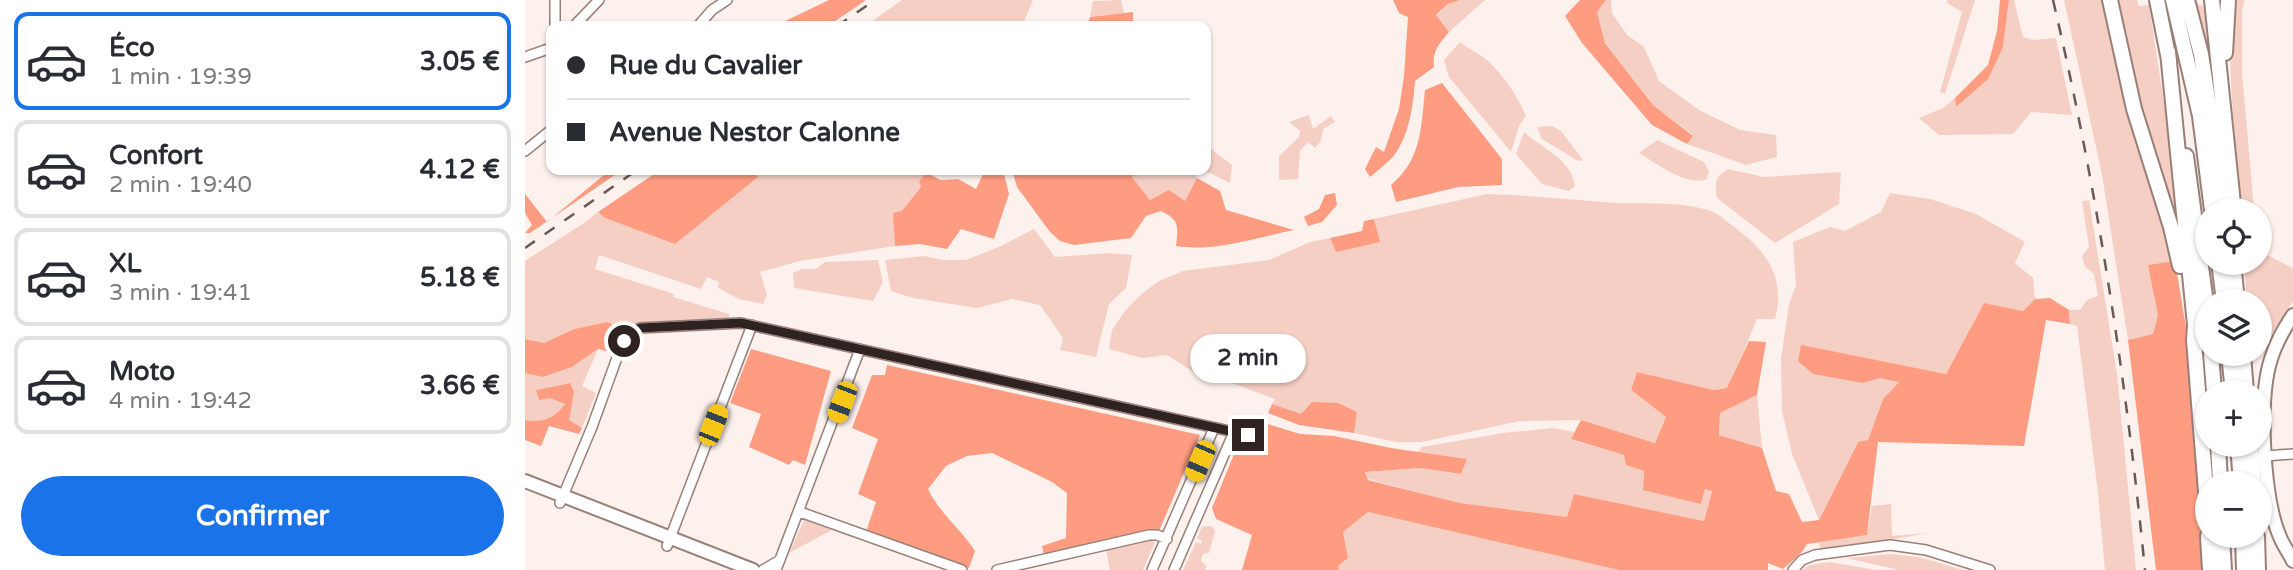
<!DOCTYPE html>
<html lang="fr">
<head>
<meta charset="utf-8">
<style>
	:root { --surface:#fff; --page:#f2f2f3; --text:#2b2b33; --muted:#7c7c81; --line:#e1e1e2; --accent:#1a73e8 }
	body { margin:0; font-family:"Varela Round",sans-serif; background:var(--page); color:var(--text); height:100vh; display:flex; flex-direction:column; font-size:26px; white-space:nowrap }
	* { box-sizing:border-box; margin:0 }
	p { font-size:23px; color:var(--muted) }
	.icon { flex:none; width:38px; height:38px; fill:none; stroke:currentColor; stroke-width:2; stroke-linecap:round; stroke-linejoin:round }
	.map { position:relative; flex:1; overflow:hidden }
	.side { display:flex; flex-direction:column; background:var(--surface); width:525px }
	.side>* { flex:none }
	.banner { position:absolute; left:21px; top:21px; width:665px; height:154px; border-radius:14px; box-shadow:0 2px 5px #0004; display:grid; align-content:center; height:154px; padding:0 21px; background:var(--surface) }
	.buttons { position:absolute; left:1670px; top:198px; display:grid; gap:14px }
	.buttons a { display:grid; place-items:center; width:77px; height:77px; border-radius:50%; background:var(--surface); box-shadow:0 2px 5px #0004; font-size:35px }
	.end { position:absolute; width:32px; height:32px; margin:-16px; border:9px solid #2e2320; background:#fff; box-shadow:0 0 0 4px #fff }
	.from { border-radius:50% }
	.bubble { position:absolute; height:49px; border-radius:24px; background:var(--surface); box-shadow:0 2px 5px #0004; font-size:23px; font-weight:700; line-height:49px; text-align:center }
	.car { position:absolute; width:21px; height:42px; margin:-21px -10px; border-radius:9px; box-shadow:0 0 5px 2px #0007; background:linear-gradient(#f5c518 24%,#345 0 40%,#f5c518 0 76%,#345 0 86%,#f5c518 0) }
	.banner b { display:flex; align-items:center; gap:24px; height:66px; font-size:26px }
	.banner b+b { border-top:2px solid var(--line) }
	.banner i { width:18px; height:18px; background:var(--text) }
	ul { padding:12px 0 0; list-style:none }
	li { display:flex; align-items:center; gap:21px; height:98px; margin:0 14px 10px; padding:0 7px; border:4px solid var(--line); border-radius:14px }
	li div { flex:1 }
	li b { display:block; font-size:26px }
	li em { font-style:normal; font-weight:700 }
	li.selected { border-color:var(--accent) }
	li>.icon { width:63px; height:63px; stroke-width:1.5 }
	.primary-button { display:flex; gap:14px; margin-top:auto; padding:14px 21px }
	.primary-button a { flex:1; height:80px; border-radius:42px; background:var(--accent); color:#fff; font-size:28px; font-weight:700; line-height:80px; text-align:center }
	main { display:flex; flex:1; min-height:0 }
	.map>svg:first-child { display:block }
</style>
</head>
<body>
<main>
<section class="side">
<ul>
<li class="selected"><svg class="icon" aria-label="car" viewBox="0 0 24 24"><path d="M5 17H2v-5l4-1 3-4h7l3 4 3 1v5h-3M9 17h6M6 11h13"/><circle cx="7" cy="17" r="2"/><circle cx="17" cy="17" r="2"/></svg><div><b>Éco</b><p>1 min · 19:39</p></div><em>3.05 €</em></li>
<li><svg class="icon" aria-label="car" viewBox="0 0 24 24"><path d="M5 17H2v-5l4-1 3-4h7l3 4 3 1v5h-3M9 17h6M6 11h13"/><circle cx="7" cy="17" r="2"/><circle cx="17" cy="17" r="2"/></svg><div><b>Confort</b><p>2 min · 19:40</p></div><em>4.12 €</em></li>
<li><svg class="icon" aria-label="car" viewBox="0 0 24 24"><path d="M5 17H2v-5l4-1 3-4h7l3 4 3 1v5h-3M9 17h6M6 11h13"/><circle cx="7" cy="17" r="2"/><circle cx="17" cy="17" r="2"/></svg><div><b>XL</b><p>3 min · 19:41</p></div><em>5.18 €</em></li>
<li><svg class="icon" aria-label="car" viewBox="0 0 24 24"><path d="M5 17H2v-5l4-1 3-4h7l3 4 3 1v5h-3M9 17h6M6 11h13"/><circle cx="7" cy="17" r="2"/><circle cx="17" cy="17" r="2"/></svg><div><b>Moto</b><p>4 min · 19:42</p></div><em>3.66 €</em></li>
</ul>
<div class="primary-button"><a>Confirmer</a></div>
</section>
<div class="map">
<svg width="1768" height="570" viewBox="0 0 1768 570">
	<rect width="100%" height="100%" fill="#fdf1ed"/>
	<path fill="#f6cfc4" d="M377 0H508L497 26H340Z
		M596 0 599 13 565 17 568 1Z
		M935 0H960L924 32 911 16 923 4Z
		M1081 0H1086L1087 13 1102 35 1119 47 1134 81 1174 110 1215 130 1251 135 1252 157 1221 165 1162 144 1168 135 1128 105 1080 42 1072 12Z
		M1422 0H1450L1420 94 1415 92 1437 12 1422 3Z
		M1484 0H1489L1498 37 1508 40 1531 38 1547 115 1506 112 1488 134 1414 135 1394 118 1418 108 1430 98 1431 106 1478 47Z
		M1539 0H1580L1650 261 1623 265 1634 315 1628 334 1603 340 1577 175Z
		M1588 0H1612L1614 6 1624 5 1645 142 1656 237 1622 143Z
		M1666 0H1672L1673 4 1683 9 1694 112 1690 113Z
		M1707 0H1720L1717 9V72L1729 210H1716C1711 141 1701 70 1707 0Z
		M935 42C944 49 955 54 963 61 979 76 992 95 1001 116L994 126 986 152 924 77 919 60Z
		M784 115 788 129 806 116 810 122 798 129 796 141 790 148 783 142 775 151 773 179 754 180V156L774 137 775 131 764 122Z
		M1027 126 1036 131 1058 160 1053 161 1017 139 1012 127Z
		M999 132C1017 149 1047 159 1050 186L1044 191 1017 184 991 154Z
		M1132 140 1179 162 1184 171 1182 179C1162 187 1131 163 1114 153Z
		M681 145 707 165 705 183 679 170H681Z
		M1203 169 1239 177 1316 172 1314 204 1250 243 1192 198C1190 183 1189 177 1203 169Z
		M228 170H405L394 182 396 187 377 212 369 213 370 246 275 261 235 272 242 295 238 304 214 299 193 288 194 282 182 277 176 289 74 255 70 269 149 294 148 297 204 314V322L113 325 99 329 82 322 49 329 19 343 0 339V261L59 223 73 212 80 218 150 243 233 176Z
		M610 170H667L672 178 660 201 625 200 607 177Z
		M1365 193 1405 199 1451 214 1500 242 1490 263 1508 278 1510 299 1498 311 1459 303 1421 374 1276 346 1337 383 1355 378 1375 381 1358 399 1343 440 1332 443 1294 520 1267 454 1257 411 1256 359 1264 304 1271 285 1268 242 1305 227 1320 231 1356 212Z
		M962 194C1005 195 1048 200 1091 203 1120 204 1161 201 1188 212 1194 214 1200 220 1205 224 1238 247 1262 275 1250 319H1232L1203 388 1189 390 1112 372 1106 390 1141 417 1130 443 1056 420 995 421 897 442H871L829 433 832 412 776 415 747 404 750 399 691 377 673 375 642 355 617 358 584 349 587 330 600 311 614 296 634 281 658 271 744 260 785 242 805 238 811 251 854 242 849 219Z
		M1564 200 1592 374 1611 570H1580L1573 493 1552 326 1545 324 1544 310H1555L1562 300 1573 296 1569 274 1560 267 1557 256 1564 247 1557 201Z
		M509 229 530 257 584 253 607 255 601 288 584 304 571 357 535 350 538 338 515 305 487 299 452 308 388 298 366 291 360 260 399 256 418 260H441L476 246Z
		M1734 251 1768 268V301L1747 334 1740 350 1734 348V301H1722L1719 263 1734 262Z
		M353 260 358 282 348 301 269 288 268 273 277 269H291L300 262Z
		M73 349 57 386 71 393 57 428 43 420 49 393 44 383 11 390 25 398 41 404C30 418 18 423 0 420V373L18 377 47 367Z
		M1232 395 1237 448 1194 435 1195 413Z
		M1028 428 1050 432 1047 440 1099 455 1102 465 1119 471 1118 489 1176 504 1180 489 1187 491 1179 521 1049 494 1043 517 934 503 843 479 840 472 895 468 936 474 942 459 893 452 897 447 978 433Z
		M1366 504 1367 536 1403 533 1296 552 1294 541 1342 535 1347 506Z
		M843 512 1094 570H814L812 566 823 558 818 532Z
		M279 520 307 530 264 553Z
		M683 526 688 527 690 531 684 553 678 554 676 561 682 566 680 570H658L671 542 676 544 677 541 672 538 677 527Z
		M624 537 625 541 630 542 618 570H585L581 550 607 544Z
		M1365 554 1394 557 1438 570H1374L1321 558Z
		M1305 562 1352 570H1277L1285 565Z"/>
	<path fill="#fd9c81" d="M304 0H341L303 26H250Z
		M868 0H935L923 4 911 15 924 32C914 44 907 51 909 67L890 81C888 106 884 138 867 158 860 165 852 171 845 177L840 169 851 147 859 152 874 109 879 76 883 17 874 13Z
		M1055 0H1081L1072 12 1080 43 1128 105 1168 136 1162 144 1127 125 1057 43 1040 16Z
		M1475 0H1484L1478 47 1463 79 1431 107 1430 98 1463 65 1472 31Z
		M608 12V26H562L565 17Z
		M917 83 977 159V185L933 187 871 202 866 185C897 159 896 127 900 90Z
		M85 170H97L5 233H0L7 225 0 213V194L22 222Z
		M135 170H228L233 177 150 244 80 218 73 212Z
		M460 170H478L484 194 469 239 436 229 422 249 395 244 370 246 368 213 377 211 396 187 394 182 401 173 416 180 433 179 451 189Z
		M487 170H610L607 177 625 200 644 190 660 201 672 178 695 191 701 210 769 230C730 238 689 252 651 246 653 226 655 220 636 211L621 216 606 238 549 245 535 241 525 232 492 187Z
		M810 193 812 205 797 222 783 226 779 217 794 209 800 195Z
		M849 219 855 242 811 252 805 238 837 231 839 221Z
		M1650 261 1663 340 1675 492 1677 570H1631L1603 340 1628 334 1633 315 1623 265Z
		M1525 298 1544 310 1545 324 1521 320 1499 446 1353 442 1342 535 1282 544 1277 552 1258 569 1243 563V570H1094L843 512 818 532 823 558 813 566 814 570H717L727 535 691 519 687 508 714 442 726 444 733 421 775 434 809 436 866 448 942 459 936 474 895 468 840 472 843 480 935 503 1042 517 1049 494 1179 521 1187 491 1180 489 1176 504 1118 490 1119 471 1101 465 1099 455 1046 439 1056 420 1130 443 1141 417 1106 390 1112 372 1189 390 1202 388 1224 341 1241 342 1232 395 1195 413 1194 435 1237 448 1251 491 1264 494 1277 522 1294 520 1333 442 1343 440 1358 399 1374 382 1355 378 1338 383 1288 374 1273 361 1276 345 1421 374 1459 303 1498 311 1510 299Z
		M82 322 99 329 88 353 73 349 47 367 18 377 0 373V339L19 343 49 329Z
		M226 349 306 371 280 465 268 460 264 465 224 447 236 414 205 403Z
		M362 365 675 435 634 531 519 555 517 546 541 538 542 493 527 482 467 453 442 456 421 466 403 489C415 514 436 529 450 551L444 568 341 532 351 502 333 494 353 439 327 428 347 375H360Z
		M45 383 49 392 44 420 57 428 54 434 24 426 16 446 0 440V420C18 423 30 418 40 404L25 398 14 400 11 390Z
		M787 402 813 403 832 412 829 433 774 425 743 413 747 404 776 414Z"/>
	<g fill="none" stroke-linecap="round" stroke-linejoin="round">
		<g stroke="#9a7f78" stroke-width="12">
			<path id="minor" d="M30 26V0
				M49 26 74 0
				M173 26 187 10 202 0
				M0 57 26 48
				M0 151 26 130
				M1740 456 1768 454
				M35 503 67 427 98 341 104 333 115 328 216 323 723 435
				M275 512 437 570
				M142 546 227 325
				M238 570 255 560
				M251 570 335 349
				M472 570 624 535H632L642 539
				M627 570 689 428
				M649 570 709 432
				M1268 570 1277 560 1290 555 1365 545 1401 550 1465 570"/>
		</g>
		<g stroke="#9a7f78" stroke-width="16">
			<path id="major" d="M1768 315C1759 329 1751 342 1746 359 1733 399 1738 498 1755 537 1758 545 1764 553 1768 561
				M0 481 228 570"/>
		</g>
		<g stroke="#9a7f78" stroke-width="18">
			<path id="highway" d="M1585 0 1609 109 1646 227 1655 266
				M1632 0 1644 60
				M1648 0 1675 116 1687 210
				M1662 0 1676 54 1700 210
				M1687 0 1708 204
				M1643 52 1670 325 1669 340 1682 504
				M1700 53 1703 0
				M1661 156 1682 311
				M1694 262 1699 301
				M1708 262 1712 301
				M1686 354 1689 392
				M1704 354 1708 392
				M1718 354 1721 392
				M1693 444 1695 483
				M1713 444 1716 483
				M1726 444 1729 483
				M1683 536 1685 570
				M1697 536 1699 570
				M1718 536 1719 570
				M1732 536 1733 570"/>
		</g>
		<use href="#minor" stroke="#fff" stroke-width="9"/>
		<use href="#major" stroke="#fff" stroke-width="12"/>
		<use href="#highway" stroke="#fff" stroke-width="14"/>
		<path stroke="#665b57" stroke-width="2.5" stroke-dasharray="12 12" stroke-linecap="butt" d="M1528 0C1572 188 1601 378 1620 570
			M312 26 350 0
			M0 248 112 170"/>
	</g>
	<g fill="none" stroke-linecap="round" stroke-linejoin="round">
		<path stroke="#2e2320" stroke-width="9" d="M99 341 104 333 115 328 216 323 723 435"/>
	</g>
</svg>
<div class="buttons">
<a><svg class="icon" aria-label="locate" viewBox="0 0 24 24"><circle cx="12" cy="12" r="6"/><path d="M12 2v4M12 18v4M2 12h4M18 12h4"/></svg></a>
<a><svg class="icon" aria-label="layers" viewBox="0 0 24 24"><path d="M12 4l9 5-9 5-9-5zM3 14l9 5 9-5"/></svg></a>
<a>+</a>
<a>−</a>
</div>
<i class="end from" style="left:99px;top:341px"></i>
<i class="end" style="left:723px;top:435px"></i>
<div class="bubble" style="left:665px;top:334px;width:116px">2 min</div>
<i class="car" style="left:317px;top:402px;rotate:201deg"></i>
<i class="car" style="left:188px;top:425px;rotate:22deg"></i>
<i class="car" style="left:675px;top:461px;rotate:203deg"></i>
<div class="banner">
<b><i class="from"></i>Rue du Cavalier</b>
<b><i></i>Avenue Nestor Calonne</b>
</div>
</div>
</main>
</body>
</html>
